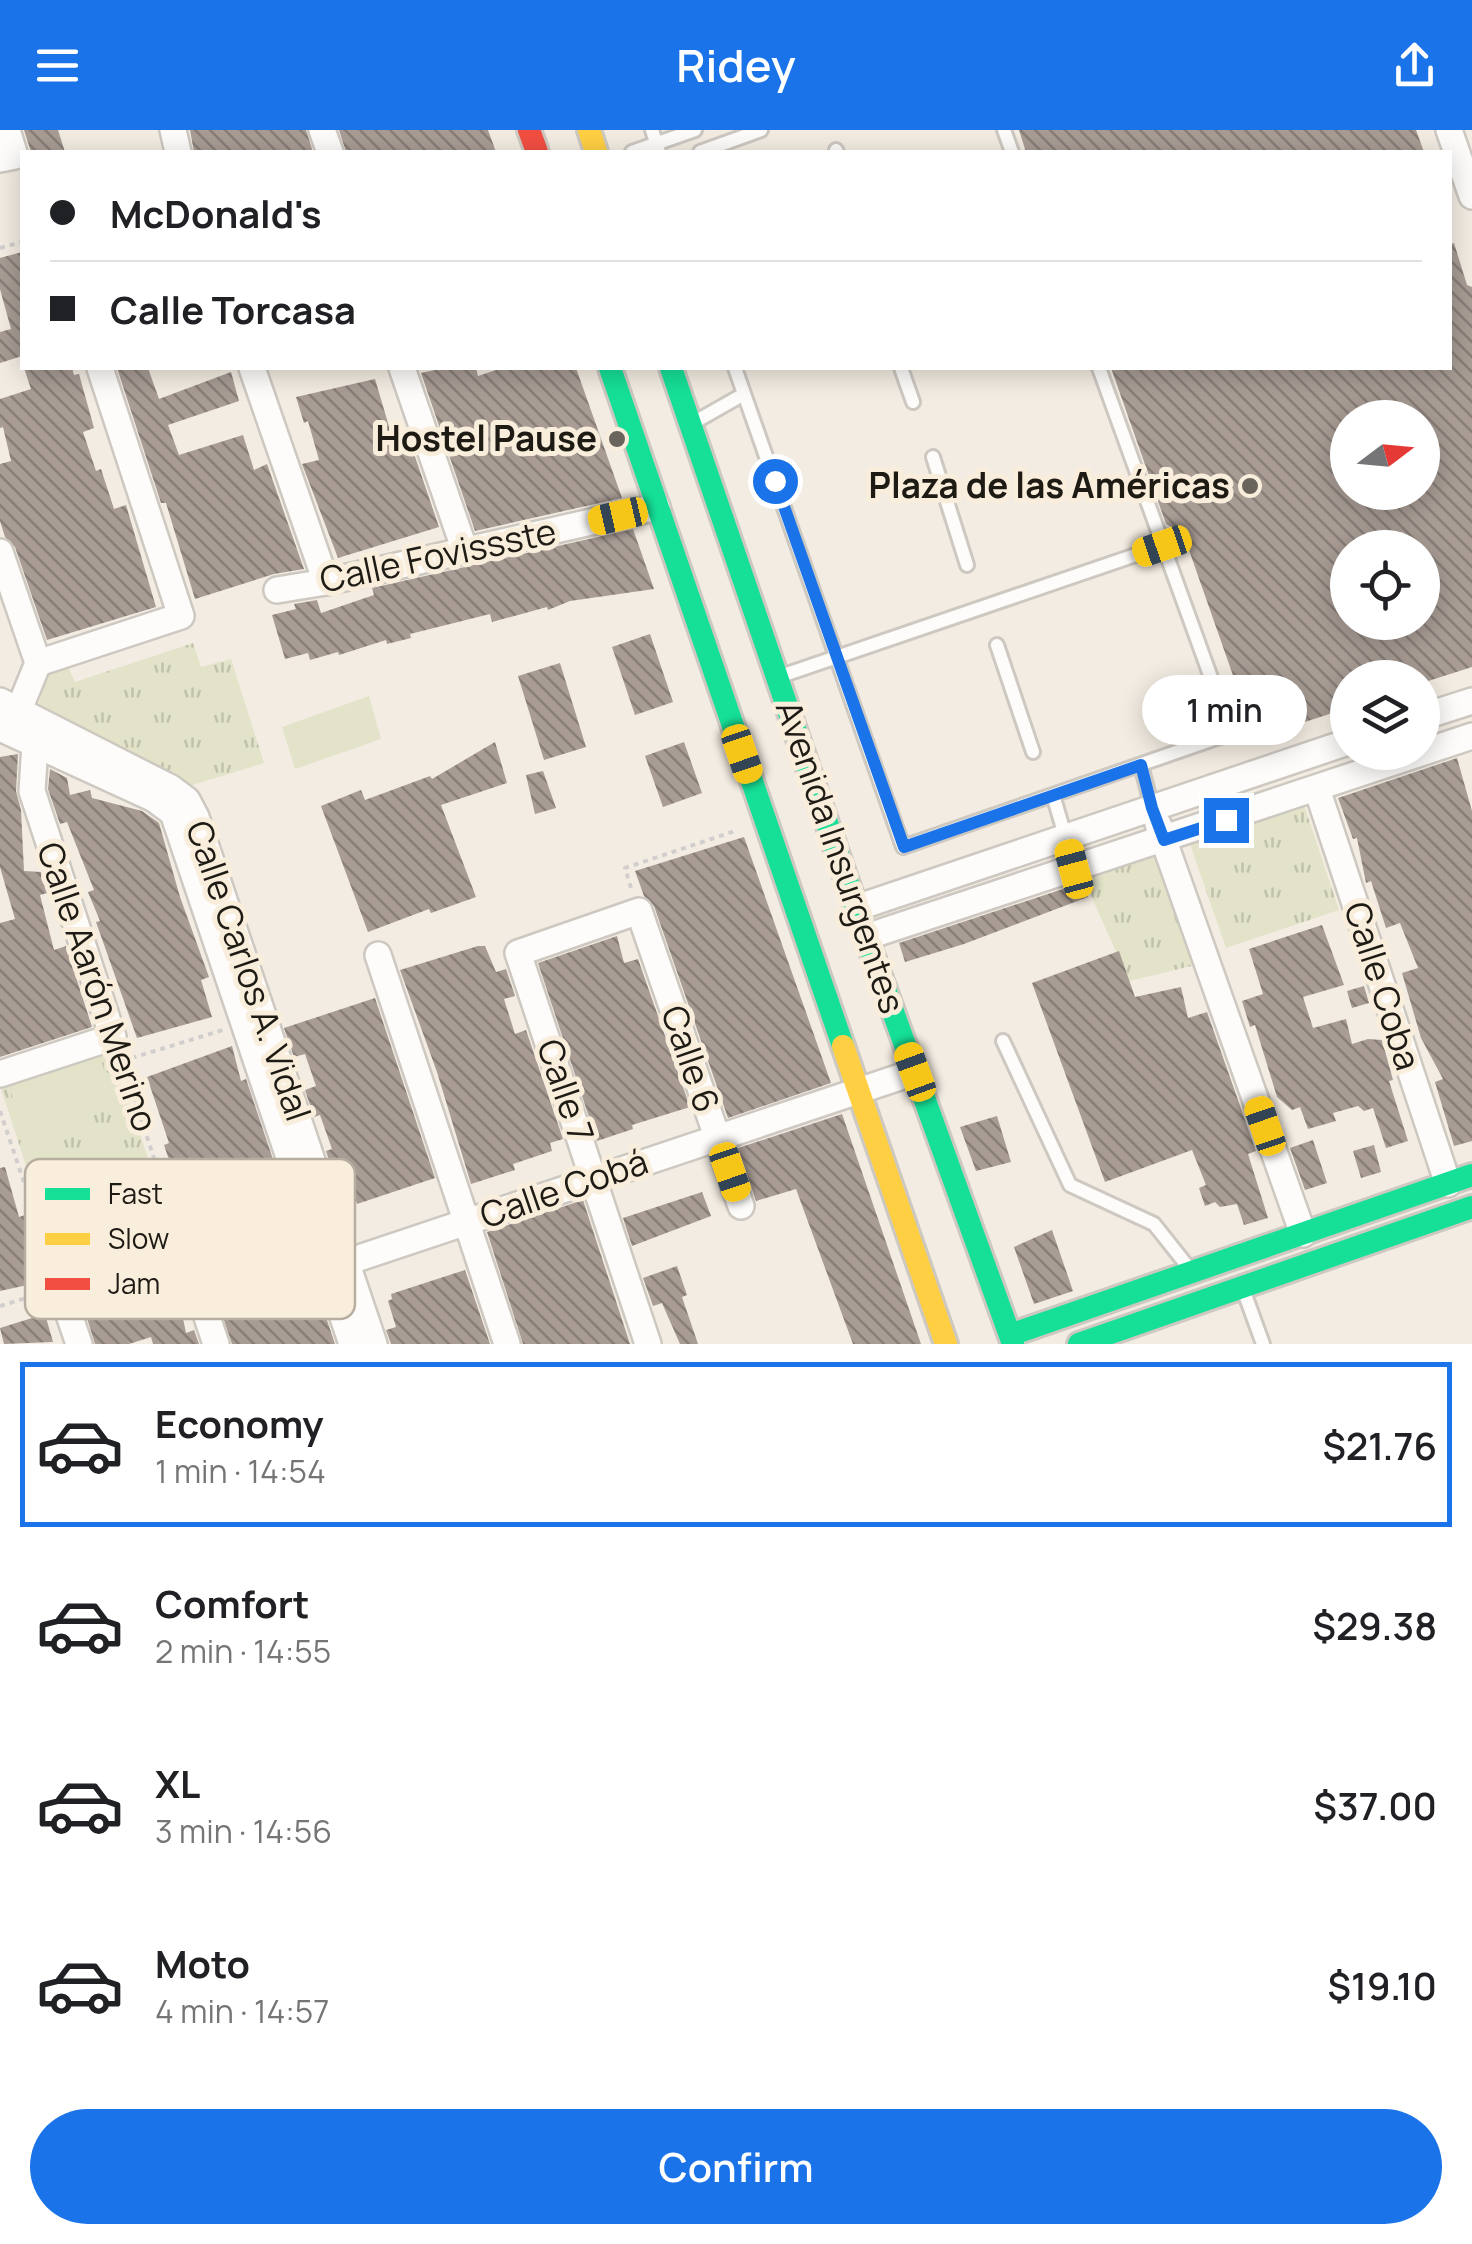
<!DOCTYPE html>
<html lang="en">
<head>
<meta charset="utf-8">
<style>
	:root { --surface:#fff; --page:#f2f2f2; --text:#202124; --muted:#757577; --line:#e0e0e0; --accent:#1a73e8 }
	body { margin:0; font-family:Manrope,sans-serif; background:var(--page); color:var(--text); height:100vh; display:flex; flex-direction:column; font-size:38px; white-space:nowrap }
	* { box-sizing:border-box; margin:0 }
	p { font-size:32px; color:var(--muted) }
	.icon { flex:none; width:55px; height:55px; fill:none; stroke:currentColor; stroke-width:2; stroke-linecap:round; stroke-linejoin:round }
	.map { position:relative; height:1214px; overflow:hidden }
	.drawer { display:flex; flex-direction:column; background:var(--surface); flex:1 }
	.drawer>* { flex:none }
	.banner { position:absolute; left:20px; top:20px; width:1432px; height:220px; border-radius:0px; box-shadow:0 5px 25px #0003; display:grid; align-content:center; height:220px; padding:0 30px; background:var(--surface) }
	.needle { width:65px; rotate:74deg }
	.tools { position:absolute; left:1330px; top:270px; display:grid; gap:20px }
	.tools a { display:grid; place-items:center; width:110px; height:110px; border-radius:50%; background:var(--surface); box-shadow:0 5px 25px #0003; font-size:50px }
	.end { position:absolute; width:45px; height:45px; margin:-22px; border:12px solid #1a73e8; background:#fff; box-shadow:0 0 0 5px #fff }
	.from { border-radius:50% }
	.bubble { position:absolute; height:70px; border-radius:35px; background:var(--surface); box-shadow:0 5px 25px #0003; font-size:32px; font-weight:600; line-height:70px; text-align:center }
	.car { position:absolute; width:30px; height:60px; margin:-30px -15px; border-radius:12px; box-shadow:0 0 8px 2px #0007; background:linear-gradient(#f5c518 24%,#345 0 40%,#f5c518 0 76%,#345 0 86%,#f5c518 0) }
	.banner b { display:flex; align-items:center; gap:35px; height:95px; font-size:38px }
	.banner b+b { border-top:2px solid var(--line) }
	.banner i { width:25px; height:25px; background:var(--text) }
	ul { padding:18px 0 0; list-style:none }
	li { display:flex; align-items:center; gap:30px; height:165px; margin:0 20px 15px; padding:0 10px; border:5px solid transparent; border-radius:0px }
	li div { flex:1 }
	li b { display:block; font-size:38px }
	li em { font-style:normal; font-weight:600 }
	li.current { border-color:var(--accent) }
	li>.icon { width:90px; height:90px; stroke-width:1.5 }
	.button { display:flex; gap:20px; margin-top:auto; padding:20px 30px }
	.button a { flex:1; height:115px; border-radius:60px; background:var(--accent); color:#fff; font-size:40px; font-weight:600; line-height:115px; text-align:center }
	header { display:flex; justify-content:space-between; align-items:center; height:130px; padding:0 30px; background:var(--accent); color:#fff; font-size:45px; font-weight:600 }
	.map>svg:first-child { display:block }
</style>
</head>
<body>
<header><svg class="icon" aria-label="menu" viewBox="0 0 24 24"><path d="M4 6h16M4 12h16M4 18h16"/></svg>Ridey<svg class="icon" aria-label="share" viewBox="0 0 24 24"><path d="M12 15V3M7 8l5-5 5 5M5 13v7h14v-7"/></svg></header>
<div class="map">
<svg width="1472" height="1214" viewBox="0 0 1472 1214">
	<defs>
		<pattern id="grass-tufts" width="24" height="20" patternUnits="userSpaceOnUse" patternTransform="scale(2.5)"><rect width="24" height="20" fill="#e2e3c8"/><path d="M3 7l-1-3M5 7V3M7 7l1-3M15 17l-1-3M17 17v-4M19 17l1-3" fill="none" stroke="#c1c2ab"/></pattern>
		<pattern id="building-back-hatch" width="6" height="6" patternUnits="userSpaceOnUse" patternTransform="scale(2.5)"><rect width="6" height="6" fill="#a89c94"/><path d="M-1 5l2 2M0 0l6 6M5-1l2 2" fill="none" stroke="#887e78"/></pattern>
	</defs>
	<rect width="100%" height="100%" fill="#f3ece2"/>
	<path fill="url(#grass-tufts)" d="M193 513 201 537 231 529 264 633 189 656 38 576 49 539 67 535 75 552Z
		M1304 675 1339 780 1226 818 1190 714Z
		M1160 721 1200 834 1129 851 1082 745Z
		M109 915 164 1074 51 1112 0 956Z"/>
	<path fill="#e2e3c8" d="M369 566 381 609 295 639 282 597Z
		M99 923 114 974 25 1005 8 953Z"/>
	<path fill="url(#building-back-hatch)" fill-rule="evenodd" d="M24 0H58L65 22H31Z
		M190 0H306L313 22H254L253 20 194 22Z
		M339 0H488L496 22H346Z
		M1019 0H1416L1424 22H1026Z
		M1454 113 1467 155 1472 157V537L1422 553V548H1348V578L1255 608 1183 403 1166 394 1111 238H1450V114ZM1348 288H1422V362H1348ZM1348 418H1422V492H1348Z
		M22 122V226L0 233V202L11 199 0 159V128Z
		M24 238H72L74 245 79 244 94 298 83 302 96 341 101 339 114 379 126 375 156 477 47 510 15 417 5 407 0 391V334L11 331 3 297 0 298V269L31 259Z
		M117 238H148L159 269 231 242 239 271 168 295 179 325 243 305 254 340 267 334 304 439 274 444 195 469 166 373H161Z
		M444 238H476L478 246 502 238H576L622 368 475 401 421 243Z
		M375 249 393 310 408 306 439 397 338 428 302 334 319 330 308 291 304 293 296 267Z
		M633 399 654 459 570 471 548 480 547 477 492 492 490 484 410 504 411 508 387 514 386 510 339 525 338 522 310 530 308 523 285 529 272 485 296 479 294 474 317 470 321 483 374 465 372 458Z
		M650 504 673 572 635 585 612 517Z
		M560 533 586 617 544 630 518 546Z
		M495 612 507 653 441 675 476 767 431 783 429 779 368 802 321 676 361 660 365 670 430 646 432 649Z
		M684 612 702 663 663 677 645 626Z
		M18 624 16 661 21 680 24 741 41 742 47 763 40 765 54 820 66 816 92 897 0 927V793L15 789 0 737V627Z
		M1457 628 1472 681V1011L1454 1016 1435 952 1443 949 1421 908 1402 843 1418 838 1400 793 1386 798 1371 751 1366 753 1357 708 1353 709 1338 668Z
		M50 639 67 648 70 665 90 660 92 668 142 681 159 693 180 767 209 847 201 850 212 887 137 908 96 792 100 791 88 762 94 760 67 692 60 694 48 659Z
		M543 641 556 678 535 684 526 645Z
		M744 707 831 953 728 988 654 776 644 766 635 741Z
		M1084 752 1088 767 964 814 905 832 899 813Z
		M1322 795 1344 855 1303 867 1313 898 1346 889 1352 914 1368 909 1382 910 1393 950 1389 951 1408 1011 1386 1018 1373 978 1364 981 1358 976 1333 983 1336 991 1308 999 1300 977 1292 980 1277 967 1255 895 1250 897 1242 871 1263 864 1249 819Z
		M617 806 624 833 638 829 690 977 632 995 633 999 597 1011 538 833Z
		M478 816H485L496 842 506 839 515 866 504 869 515 904 526 900 563 1009 550 1013 552 1021 513 1034 515 1040 471 1054 437 942 400 840Z
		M1119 821 1135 867 1181 857 1188 888 1207 882 1256 1021 1248 1024 1268 1088 1244 1095 1237 1074 1220 1077 1215 1072 1205 1076 1199 1058 1206 1055 1192 1020 1105 1052 1032 853Z
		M1364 856 1369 873 1352 878 1347 861Z
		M375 868 435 1048 357 1074 356 1071 344 1075 326 1021 332 1019 320 985 314 987 305 960 316 956 305 924 294 927 284 898Z
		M232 916 241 951 246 949 335 1214H232L164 1015 169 1013 147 947Z
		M842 984 921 1214H853L796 1059 756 1071 738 1018Z
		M997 986 1011 1032 976 1041 960 997Z
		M1313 1010 1327 1053 1305 1060 1290 1018Z
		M1374 1015 1381 1042 1361 1048 1353 1021Z
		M5 1037 19 1087 25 1085 32 1125 41 1152 0 1161V1038Z
		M702 1062 711 1086 632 1116 623 1088Z
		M583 1070 630 1214H523L487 1102Z
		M1052 1100 1073 1161 1034 1174 1014 1117Z
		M162 1102 182 1163 178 1164 186 1203 194 1200 199 1214H153L151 1207 129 1214H95L82 1172 145 1152 140 1131 73 1145 68 1131Z
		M677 1136 687 1165 682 1167 698 1214H680L662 1173 653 1176 643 1148Z
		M465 1140 490 1214H391L386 1200 396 1197 388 1171 392 1169 391 1164Z
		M45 1184 53 1212 4 1214 0 1198Z"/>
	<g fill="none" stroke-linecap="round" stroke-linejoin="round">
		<g stroke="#cdc8c0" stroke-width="18">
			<path id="lane" d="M652 0 659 22
				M1004 0 1012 22
				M836 20 837 22
				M632 22 695 0
				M700 22 761 0
				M735 238 903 717 1231 603 1099 238
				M901 238 913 272
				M693 293 744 264
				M933 327 967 435
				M997 515 1033 622
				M781 546 1162 416
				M1141 635 1152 678
				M1053 665 1075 739
				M1003 911 1070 1055 1154 1094 1189 1138
				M1243 1159 1263 1214"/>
		</g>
		<g stroke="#cdc8c0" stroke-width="30">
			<path id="street" d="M173 0 178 22
				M322 0 330 22
				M1449 0 1472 66
				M0 29 15 26 7 0
				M252 238 326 452
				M402 238 465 421
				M0 422 38 533 14 592
				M277 460 326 452 657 377
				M38 533 181 486 100 238
				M0 571 171 658 187 670 196 687 374 1214
				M1422 587 1472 571
				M0 598 154 669 173 683 352 1214
				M1317 659 1448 1054
				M1158 694 1303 1104
				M856 778 1348 612
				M866 807 1472 606
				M378 825 507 1214
				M0 944 113 907 32 661 36 599
				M332 1137 915 942
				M79 1214 47 1120 172 1082 216 1214
				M648 1214 518 823 639 781 741 1076"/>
		</g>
		<g stroke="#cdc8c0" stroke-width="28">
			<path id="fast" d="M610 238 843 916
				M671 238 866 807 1013 1214
				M1010 1205 1472 1045
				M1079 1214 1472 1077"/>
		</g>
		<g stroke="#cdc8c0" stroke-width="28">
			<path id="slow" d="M589 0 596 22
				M843 916 946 1214"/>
		</g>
		<g stroke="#cdc8c0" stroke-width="28">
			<path id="jam" d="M529 0 537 22"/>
		</g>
		<path stroke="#d1cfcd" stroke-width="4" stroke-dasharray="5 5" stroke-linecap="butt" d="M0 118 22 112
			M631 758 625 738 738 700
			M122 930 164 1059
			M122 931 223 900
			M0 981 39 1097
			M217 1141 293 1116
			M0 1176 36 1165"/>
		<use href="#lane" stroke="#fdfcfb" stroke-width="12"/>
		<use href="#street" stroke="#fdfcfb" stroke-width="25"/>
		<use href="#fast" stroke="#16e098" stroke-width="22"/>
		<use href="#slow" stroke="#ffcf43" stroke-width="22"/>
		<use href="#jam" stroke="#f24e42" stroke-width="22"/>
	</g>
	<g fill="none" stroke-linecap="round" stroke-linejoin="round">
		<path stroke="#1a73e8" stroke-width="12" d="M775 351 904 717 1141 635 1152 678 1164 710 1226 690"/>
	</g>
	<g fill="#69645c" stroke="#f9eddc" stroke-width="4">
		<circle cx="617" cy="309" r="10"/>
		<circle cx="1250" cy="356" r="10"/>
	</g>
	<g text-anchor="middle" stroke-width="10" stroke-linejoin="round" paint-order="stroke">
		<g font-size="35" font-weight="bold" fill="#1e1a14" stroke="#f9eddc" text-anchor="end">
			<text x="597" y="321">Hostel Pause</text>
			<text x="1230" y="368">Plaza de las Américas</text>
		</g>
		<g font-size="35" fill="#1e1a14" stroke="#f9eddc">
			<text transform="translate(438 426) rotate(-12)" y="12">Calle Fovissste</text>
			<text transform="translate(840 727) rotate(71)" y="12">Avenida Insurgentes</text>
			<text transform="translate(248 841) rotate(71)" y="12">Calle Carlos A. Vidal</text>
			<text transform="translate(1382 856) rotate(72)" y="12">Calle Coba</text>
			<text transform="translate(97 857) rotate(71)" y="12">Calle Aarón Merino</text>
			<text transform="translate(690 929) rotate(71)" y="12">Calle 6</text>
			<text transform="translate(565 961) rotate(71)" y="12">Calle 7</text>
			<text transform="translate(564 1059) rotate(-19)" y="12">Calle Cobá</text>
		</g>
	</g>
	<rect x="25" y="1029" width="330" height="160" rx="15" fill="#f9eddc" stroke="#b7aea0" stroke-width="2.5"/>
	<rect x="45" y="1058" width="45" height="12" fill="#16e098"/>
	<rect x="45" y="1103" width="45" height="12" fill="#ffcf43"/>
	<rect x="45" y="1148" width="45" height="12" fill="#f24e42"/>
	<g font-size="28" fill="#1e1a14">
		<text x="108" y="1074">Fast</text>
		<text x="108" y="1119">Slow</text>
		<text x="108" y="1164">Jam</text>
	</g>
</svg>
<div class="tools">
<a><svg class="needle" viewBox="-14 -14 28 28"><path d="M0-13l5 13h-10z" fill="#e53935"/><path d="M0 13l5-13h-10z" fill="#757577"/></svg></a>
<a><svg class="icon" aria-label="locate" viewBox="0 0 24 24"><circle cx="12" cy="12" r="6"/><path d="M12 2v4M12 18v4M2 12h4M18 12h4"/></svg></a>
<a><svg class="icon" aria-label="layers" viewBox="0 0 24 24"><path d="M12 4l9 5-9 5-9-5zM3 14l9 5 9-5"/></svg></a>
</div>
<i class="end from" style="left:775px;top:351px"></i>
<i class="end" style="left:1226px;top:690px"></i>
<div class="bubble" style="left:1142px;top:545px;width:165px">1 min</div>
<i class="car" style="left:618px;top:386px;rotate:257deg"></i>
<i class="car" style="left:1162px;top:416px;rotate:251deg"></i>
<i class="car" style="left:742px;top:624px;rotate:161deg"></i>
<i class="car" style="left:1074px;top:739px;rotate:345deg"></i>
<i class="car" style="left:915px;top:942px;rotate:340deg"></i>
<i class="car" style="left:1265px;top:996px;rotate:341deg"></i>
<i class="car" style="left:730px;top:1042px;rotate:161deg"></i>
<div class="banner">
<b><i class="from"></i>McDonald's</b>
<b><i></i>Calle Torcasa</b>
</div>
</div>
<section class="drawer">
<ul>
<li class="current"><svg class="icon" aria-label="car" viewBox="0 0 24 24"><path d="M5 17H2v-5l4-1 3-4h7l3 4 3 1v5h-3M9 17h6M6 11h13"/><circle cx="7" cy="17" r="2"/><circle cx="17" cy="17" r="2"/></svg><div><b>Economy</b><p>1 min · 14:54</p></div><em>$21.76</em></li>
<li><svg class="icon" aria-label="car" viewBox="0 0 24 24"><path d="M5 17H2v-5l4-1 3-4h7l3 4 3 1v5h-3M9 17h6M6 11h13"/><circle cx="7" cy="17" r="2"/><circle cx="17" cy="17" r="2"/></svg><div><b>Comfort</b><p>2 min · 14:55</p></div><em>$29.38</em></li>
<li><svg class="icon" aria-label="car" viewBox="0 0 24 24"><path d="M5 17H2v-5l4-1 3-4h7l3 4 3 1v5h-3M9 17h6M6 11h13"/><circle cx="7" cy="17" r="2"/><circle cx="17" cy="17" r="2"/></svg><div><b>XL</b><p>3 min · 14:56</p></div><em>$37.00</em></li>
<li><svg class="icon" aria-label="car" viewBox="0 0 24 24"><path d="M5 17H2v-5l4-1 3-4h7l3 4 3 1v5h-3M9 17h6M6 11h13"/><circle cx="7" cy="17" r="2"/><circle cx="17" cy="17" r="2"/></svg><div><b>Moto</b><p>4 min · 14:57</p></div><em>$19.10</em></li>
</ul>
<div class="button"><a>Confirm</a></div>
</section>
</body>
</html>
